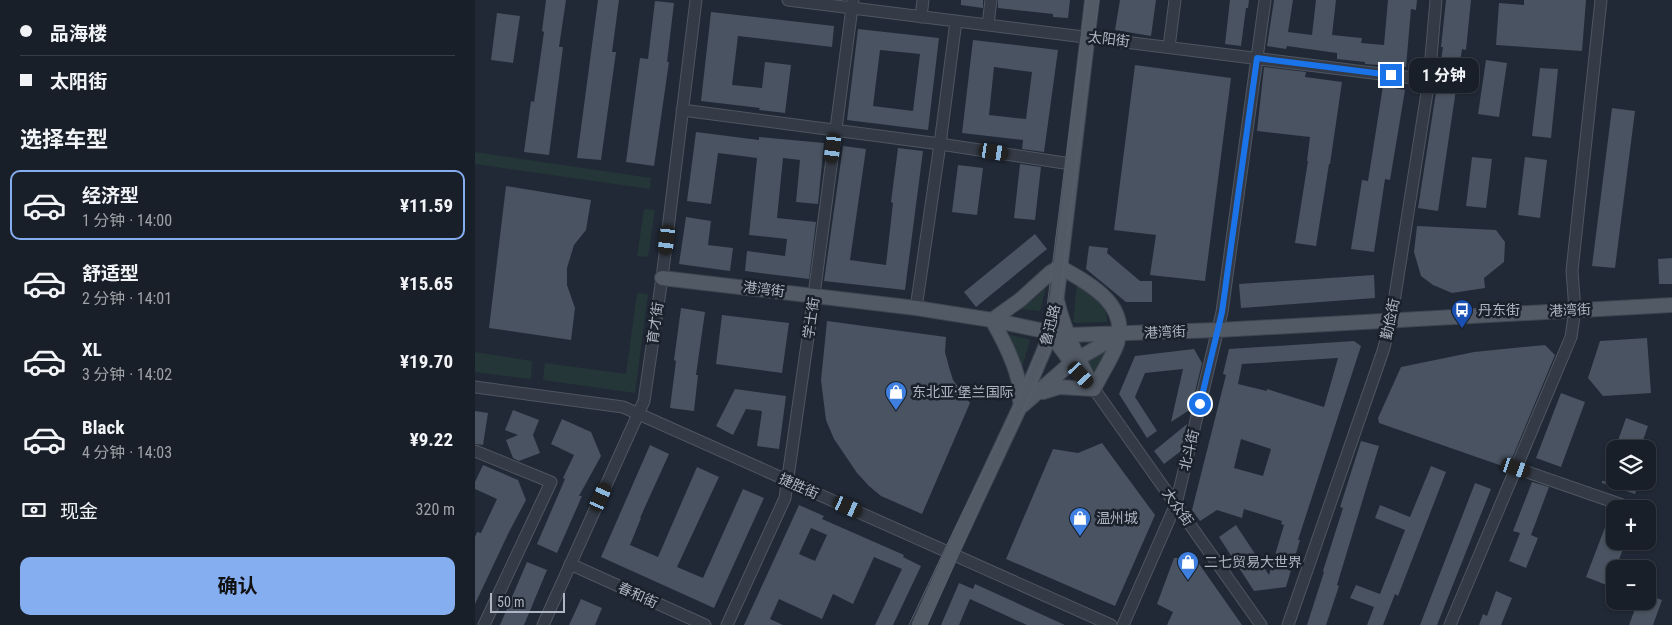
<!DOCTYPE html>
<html lang="zh">
<head>
<meta charset="utf-8">
<style>
	:root { --surface:#191f28; --page:#262c34; --text:#f1f3f6; --muted:#9fa2a8; --line:#373d45; --accent:#85aef1 }
	body { margin:0; font-family:"Roboto Condensed","Noto Sans SC",sans-serif; background:var(--page); color:var(--text); height:100vh; display:flex; flex-direction:column; font-size:19px; white-space:nowrap }
	* { box-sizing:border-box; margin:0 }
	p { font-size:16px; color:var(--muted) }
	.icon { flex:none; width:28px; height:28px; fill:none; stroke:currentColor; stroke-width:2; stroke-linecap:round; stroke-linejoin:round }
	.map { position:relative; flex:1; overflow:hidden }
	.details { display:flex; flex-direction:column; background:var(--surface); width:475px }
	.details>* { flex:none }
	.banner { display:grid; align-content:center; height:110px; padding:0 20px; background:var(--surface) }
	.tools { position:absolute; left:1131px; top:440px; display:grid; gap:10px }
	.tools a { display:grid; place-items:center; width:50px; height:50px; border-radius:10px; background:var(--surface); box-shadow:0 1px 4px #0004,0 0 0 1px var(--line); font-size:25px }
	.scale { position:absolute; left:15px; bottom:12px; width:75px; box-sizing:border-box; padding-left:5px; border:2px solid #aeb6c3; border-top:0; font-size:14px; line-height:18px; white-space:nowrap; color:#aeb6c3; -webkit-text-stroke:4px #1a212b; paint-order:stroke }
	.end { position:absolute; width:22px; height:22px; margin:-11px; border:6px solid #1a73e8; background:#fff; box-shadow:0 0 0 2px #fff }
	.from { border-radius:50% }
	.bubble { position:absolute; height:35px; border-radius:10px; background:var(--surface); box-shadow:0 1px 4px #0004,0 0 0 1px var(--line); font-size:16px; font-weight:700; line-height:35px; text-align:center }
	.car { position:absolute; width:15px; height:30px; margin:-15px -8px; border-radius:6px; box-shadow:0 0 4px 1px #0007; background:linear-gradient(#222 24%,#8ab4d8 0 40%,#222 0 76%,#8ab4d8 0 86%,#222 0) }
	.banner b { display:flex; align-items:center; gap:18px; height:48px; font-size:19px }
	.banner b+b { border-top:1px solid var(--line) }
	.banner i { width:12px; height:12px; background:var(--text) }
	ul { padding:0; list-style:none }
	li { display:flex; align-items:center; gap:15px; height:70px; margin:0 10px 8px; padding:0 10px; border:2px solid transparent; border-radius:10px }
	li div { flex:1 }
	li b { display:block; font-size:19px }
	li em { font-style:normal; font-weight:700 }
	li.current { border-color:var(--accent) }
	li>.icon { width:45px; height:45px; stroke-width:1.5 }
	h2 { padding:0 20px; font-size:22px; line-height:60px }
	.pay { display:flex; align-items:center; gap:12px; height:55px; padding:0 20px; font-size:19px }
	.pay p { margin-inline-start:auto }
	.action { display:flex; gap:10px; margin-top:auto; padding:10px 20px }
	.action a { flex:1; height:58px; border-radius:10px; background:var(--accent); color:#111; font-size:20px; font-weight:700; line-height:58px; text-align:center }
	main { display:flex; flex:1; min-height:0 }
	.map>svg:first-child { display:block }
</style>
</head>
<body>
<main>
<section class="details">
<div class="banner">
<b><i class="from"></i>品海楼</b>
<b><i></i>太阳街</b>
</div>
<h2>选择车型</h2>
<ul>
<li class="current"><svg class="icon" aria-label="car" viewBox="0 0 24 24"><path d="M5 17H2v-5l4-1 3-4h7l3 4 3 1v5h-3M9 17h6M6 11h13"/><circle cx="7" cy="17" r="2"/><circle cx="17" cy="17" r="2"/></svg><div><b>经济型</b><p>1 分钟 · 14:00</p></div><em>¥11.59</em></li>
<li><svg class="icon" aria-label="car" viewBox="0 0 24 24"><path d="M5 17H2v-5l4-1 3-4h7l3 4 3 1v5h-3M9 17h6M6 11h13"/><circle cx="7" cy="17" r="2"/><circle cx="17" cy="17" r="2"/></svg><div><b>舒适型</b><p>2 分钟 · 14:01</p></div><em>¥15.65</em></li>
<li><svg class="icon" aria-label="car" viewBox="0 0 24 24"><path d="M5 17H2v-5l4-1 3-4h7l3 4 3 1v5h-3M9 17h6M6 11h13"/><circle cx="7" cy="17" r="2"/><circle cx="17" cy="17" r="2"/></svg><div><b>XL</b><p>3 分钟 · 14:02</p></div><em>¥19.70</em></li>
<li><svg class="icon" aria-label="car" viewBox="0 0 24 24"><path d="M5 17H2v-5l4-1 3-4h7l3 4 3 1v5h-3M9 17h6M6 11h13"/><circle cx="7" cy="17" r="2"/><circle cx="17" cy="17" r="2"/></svg><div><b>Black</b><p>4 分钟 · 14:03</p></div><em>¥9.22</em></li>
</ul>
<div class="pay"><svg class="icon" aria-label="cash" viewBox="0 0 24 24"><path d="M3 7h18v10H3z"/><circle cx="12" cy="12" r="2"/></svg>现金<p>320 m</p></div>
<div class="action"><a>确认</a></div>
</section>
<div class="map">
<svg width="1197" height="625" viewBox="0 0 1197 625">
	<rect width="100%" height="100%" fill="#212936"/>
	<path fill="#243638" d="M0 152 176 178 175 189 0 164Z
		M169 209 180 210 173 257 162 256Z
		M602 283C615 288 634 308 632 322L601 323 598 322Z
		M571 287 565 311 545 309 559 299Z
		M162 293 173 294 160 393 68 380 70 363 151 374Z
		M533 334 555 340 545 374 531 335Z
		M0 352 57 361 56 379 0 372Z
		M630 352 632 354 619 376 609 363Z"/>
	<path fill="#495361" fill-rule="evenodd" d="M71 0H91L84 47H88L74 155 49 152 56 101 59 102 69 32 67 31Z
		M123 0H144L137 52H141L126 160 102 158Z
		M486 0H508V8L486 5Z
		M523 0H595L593 18 578 17V14L523 8Z
		M645 0H681L676 36 640 30Z
		M755 0H774L773 8H771L766 46 750 44Z
		M799 0H818L813 32 837 35 841 0H861L857 35 887 38 886 43 909 45 913 0H942L941 10 936 9 931 67 890 64V62L862 59V53L812 46 811 49 792 46Z
		M971 0H996L991 50 987 49 963 211 943 208 968 47H966Z
		M1049 0H1111L1107 51 1021 45 1024 3 1049 5Z
		M180 1 199 3 192 62H194L179 166 151 162 165 58 173 59Z
		M236 12 359 26 357 47 263 36 257 85 287 88 290 62 316 65 310 113 284 110 285 108 226 101Z
		M22 13 45 16 38 63 16 60Z
		M383 29 464 38 453 130 372 120ZM405 50 445 54 438 111 398 106Z
		M498 40 583 50 569 152 547 149 548 140 487 133ZM519 67 557 72 551 119 514 115Z
		M1011 60 1032 63 1024 117 1003 114Z
		M660 65 756 78 730 281 675 275 681 235 639 230Z
		M789 67 831 72 830 77 867 82 855 164H854L841 246 820 243 833 161H832L835 137 782 131Z
		M1065 68 1083 69 1076 138 1057 136Z
		M908 86 930 90 915 180 910 179 899 252 876 249 887 180 893 181Z
		M1137 108 1160 111 1140 268 1117 266Z
		M221 132 284 140V137L349 143 343 204 321 202 325 160 308 158 302 218 341 222 334 279 270 271 272 251 310 256 312 239 274 235 282 158 243 153 236 204 212 201Z
		M368 146 391 149 375 260 411 265 418 203 416 202 423 148 448 151 430 290 349 281Z
		M997 157 1017 159 1011 208 991 206Z
		M1050 157 1072 160 1065 218 1043 215Z
		M545 164 566 167 560 220 539 218Z
		M483 165 508 168 502 215 477 212Z
		M31 186 116 200 111 230 99 245 92 268V285L100 308 96 340 14 328Z
		M211 217 236 221 233 245 258 248 255 271 204 264Z
		M942 226 1021 230 1030 242 1029 262 1009 278 1010 288 977 293 958 285 946 276 939 252Z
		M560 234 572 249 501 307 489 292Z
		M614 246 633 248 632 253 665 281H677V302H651L611 269Z
		M1197 258V284H1184L1183 259Z
		M899 275 900 298 766 308 764 284Z
		M206 308 230 312 221 375H223L219 411 195 408 201 361 199 360Z
		M247 315 314 323 307 373 241 364Z
		M352 321 471 337 470 352 474 367 478 380 495 403 447 514 406 496 394 486 382 473 359 439 351 420 346 380Z
		M1172 338 1176 393 1128 396 1113 378 1125 341Z
		M879 341 886 346 823 540H825L811 587 779 591 744 537 761 525 794 575 809 525 806 524 807 521 769 509 767 518 742 510 725 521 717 510 751 375 748 374 754 349ZM863 358 849 407 792 389V391L763 384 767 364ZM766 439 796 449 788 476 759 468Z
		M1070 345 1080 355 1033 468 904 423 903 418 926 367 999 352Z
		M719 349 727 363 716 409 696 422 708 369 670 373 660 397 682 431 672 438 644 394 660 356Z
		M260 389 311 396 304 449 282 446 287 411 271 409 258 435 241 426Z
		M1086 393 1110 402 1086 467 1061 458Z
		M38 410 64 420 58 435 65 453 44 461 38 458 31 440 43 435 30 430Z
		M0 411 13 413 8 445 0 444Z
		M1151 418 1173 426 1165 449H1140Z
		M87 419 116 432 126 456 104 496H107L82 553 62 544 90 479 88 478 99 455 76 444Z
		M712 424 706 451 689 464 679 451Z
		M886 441 904 446 862 585 864 586 851 625H832L849 572 848 571 868 508 865 507Z
		M627 443 680 515 640 606 531 559 578 449 603 453Z
		M175 445 194 454 165 518H166L155 545 183 557 222 467 244 477 202 567 228 578 268 489 289 498 239 608 126 557Z
		M8 465 43 480 51 500 34 532 0 604V537L2 532 6 533 22 499 0 489V482Z
		M956 466 971 472 923 596 920 594 908 625H892L899 607 875 598 881 585 905 594 930 530 900 518 905 505 935 517Z
		M1127 481H1165L1160 494 1127 483Z
		M1057 482 1074 487 1056 535 1063 538 1051 568 1034 561 1045 533 1038 531Z
		M1000 483 1016 489 962 625H945Z
		M324 505 349 516 347 519 429 555 428 557 446 566 418 625H400L427 569 399 557 378 604 358 594 347 619 304 599 295 619 308 625H269ZM336 528 352 535 340 561 324 554Z
		M1137 509 1140 510V541H1151L1134 586 1111 577Z
		M699 558H720L767 625H692L698 612 682 604Z
		M52 562 72 570 49 625H25Z
		M484 583 498 589 500 584 590 625H552L495 599 484 625H466Z
		M1021 591 1037 598 1026 625H1004L1008 614 1012 616Z
		M1172 595 1187 600 1178 625H1154L1163 601H1172Z
		M106 599 127 608 120 625H94Z"/>
	<g fill="none" stroke-linecap="round" stroke-linejoin="round">
		<g stroke="#4f5661" stroke-width="13">
			<path id="minor" d="M313 0 954 80
				M446 17 448 0
				M513 25 516 0
				M694 47 700 0
				M207 110 465 144 596 164
				M441 308 465 144 481 21
				M0 387 148 407 636 625
				M619 389 786 625
				M0 451 76 482 9 625
				M1041 468 1150 506
				M95 564 230 625
				M68 625 169 401 187 278 221 0
				M252 625 310 498 339 295 378 0
				M648 625 701 504 747 312 790 0
				M813 625 908 351 916 321 954 80 961 0
				M975 625 1096 337 1100 310 1097 271 1126 0"/>
		</g>
		<g stroke="#3e4550" stroke-width="16">
			<path id="major" d="M187 278 441 308 517 320 579 333 593 335 743 330 1197 305
				M582 300C589 331 604 361 619 389
				M517 320 545 300 576 272 585 267C613 283 655 304 642 344 636 360 626 374 619 389
				M517 320C529 341 548 377 545 401
				M574 332 602 370
				M568 392 584 387 619 389
				M547 406 597 362 644 335
				M444 625 476 554 544 409 570 348 582 296 617 0"/>
		</g>
		<use href="#minor" stroke="#343b46" stroke-width="11"/>
		<use href="#major" stroke="#525a66" stroke-width="14"/>
		<path stroke="#565f6d" stroke-width="1" d="M434 625C459 572 484 519 510 467 531 423 555 379 569 331L611 0
			M452 625 553 400 576 347 583 316 601 163 624 0"/>
	</g>
	<g fill="none" stroke-linecap="round" stroke-linejoin="round">
		<path stroke="#1a73e8" stroke-width="6" d="M725 404 747 312 782 58 916 75"/>
	</g>
	<defs>
		<g id="bus-pin" transform="scale(1.125)"><path d="M0 17L-7.5 6A9.5 9.5 0 1 1 7.5 6Z" fill="#1a4fb4" stroke="#1a212b"/><path d="M-5-6H5V4H4V6H2V4H-2V6H-4V4H-5ZM-3.5-4V0h7V-4ZM-3.5 1.2v1.5H-2V1.2ZM2 1.2v1.5H3.5V1.2Z" fill="#fff"/></g>
		<g id="shop-pin" transform="scale(1.125)"><path d="M0 17L-7.5 6A9.5 9.5 0 1 1 7.5 6Z" fill="#3f7fe0" stroke="#1a212b"/><path d="M-5-2.5h2.3a2.7 3.5 0 0 1 5.4 0H5L5.5 6h-11ZM-1.5-2.5h3a1.5 2.3 0 0 0-3 0Z" fill="#fff"/></g>
	</defs>
	<g fill-rule="evenodd">
		<use href="#bus-pin" x="987" y="310"/>
		<use href="#shop-pin" x="421" y="392"/>
		<use href="#shop-pin" x="605" y="518"/>
		<use href="#shop-pin" x="713" y="562"/>
	</g>
	<g text-anchor="middle" stroke-width="5" stroke-linejoin="round" paint-order="stroke">
		<g font-size="14" fill="#aeb6c3" stroke="#1a212b">
			<text transform="translate(634 39) rotate(7)" y="5">太阳街</text>
			<text transform="translate(289 289) rotate(7)" y="5">港湾街</text>
			<text transform="translate(1095 310) rotate(-3)" y="5">港湾街</text>
			<text transform="translate(336 318) rotate(-82)" y="5">学士街</text>
			<text transform="translate(915 319) rotate(-78)" y="5">勤俭街</text>
			<text transform="translate(180 323) rotate(-82)" y="5">育才街</text>
			<text transform="translate(575 325) rotate(-76)" y="5">鲁迅路</text>
			<text transform="translate(690 332) rotate(-3)" y="5">港湾街</text>
			<text transform="translate(714 450) rotate(-76)" y="5">北斗街</text>
			<text transform="translate(324 486) rotate(24)" y="5">捷胜街</text>
			<text transform="translate(703 507) rotate(55)" y="5">大众街</text>
			<text transform="translate(163 595) rotate(24)" y="5">春和街</text>
		</g>
		<g font-size="14" fill="#aeb6c3" stroke="#1a212b" text-anchor="start">
			<text x="1003" y="315">丹东街</text>
			<text x="437" y="397">东北亚·堡兰国际</text>
			<text x="621" y="523">温州城</text>
			<text x="729" y="567">二七贸易大世界</text>
		</g>
	</g>
</svg>
<div class="tools">
<a><svg class="icon" aria-label="layers" viewBox="0 0 24 24"><path d="M12 4l9 5-9 5-9-5zM3 14l9 5 9-5"/></svg></a>
<a>+</a>
<a>−</a>
</div>
<div class="scale">50 m</div>
<i class="end from" style="left:725px;top:404px"></i>
<i class="end" style="left:916px;top:75px"></i>
<div class="bubble" style="left:934px;top:58px;width:70px">1 分钟</div>
<i class="car" style="left:358px;top:148px;rotate:187deg"></i>
<i class="car" style="left:519px;top:152px;rotate:99deg"></i>
<i class="car" style="left:192px;top:240px;rotate:187deg"></i>
<i class="car" style="left:606px;top:375px;rotate:138deg"></i>
<i class="car" style="left:1041px;top:468px;rotate:109deg"></i>
<i class="car" style="left:126px;top:497px;rotate:24deg"></i>
<i class="car" style="left:373px;top:507px;rotate:114deg"></i>
</div>
</main>
</body>
</html>
